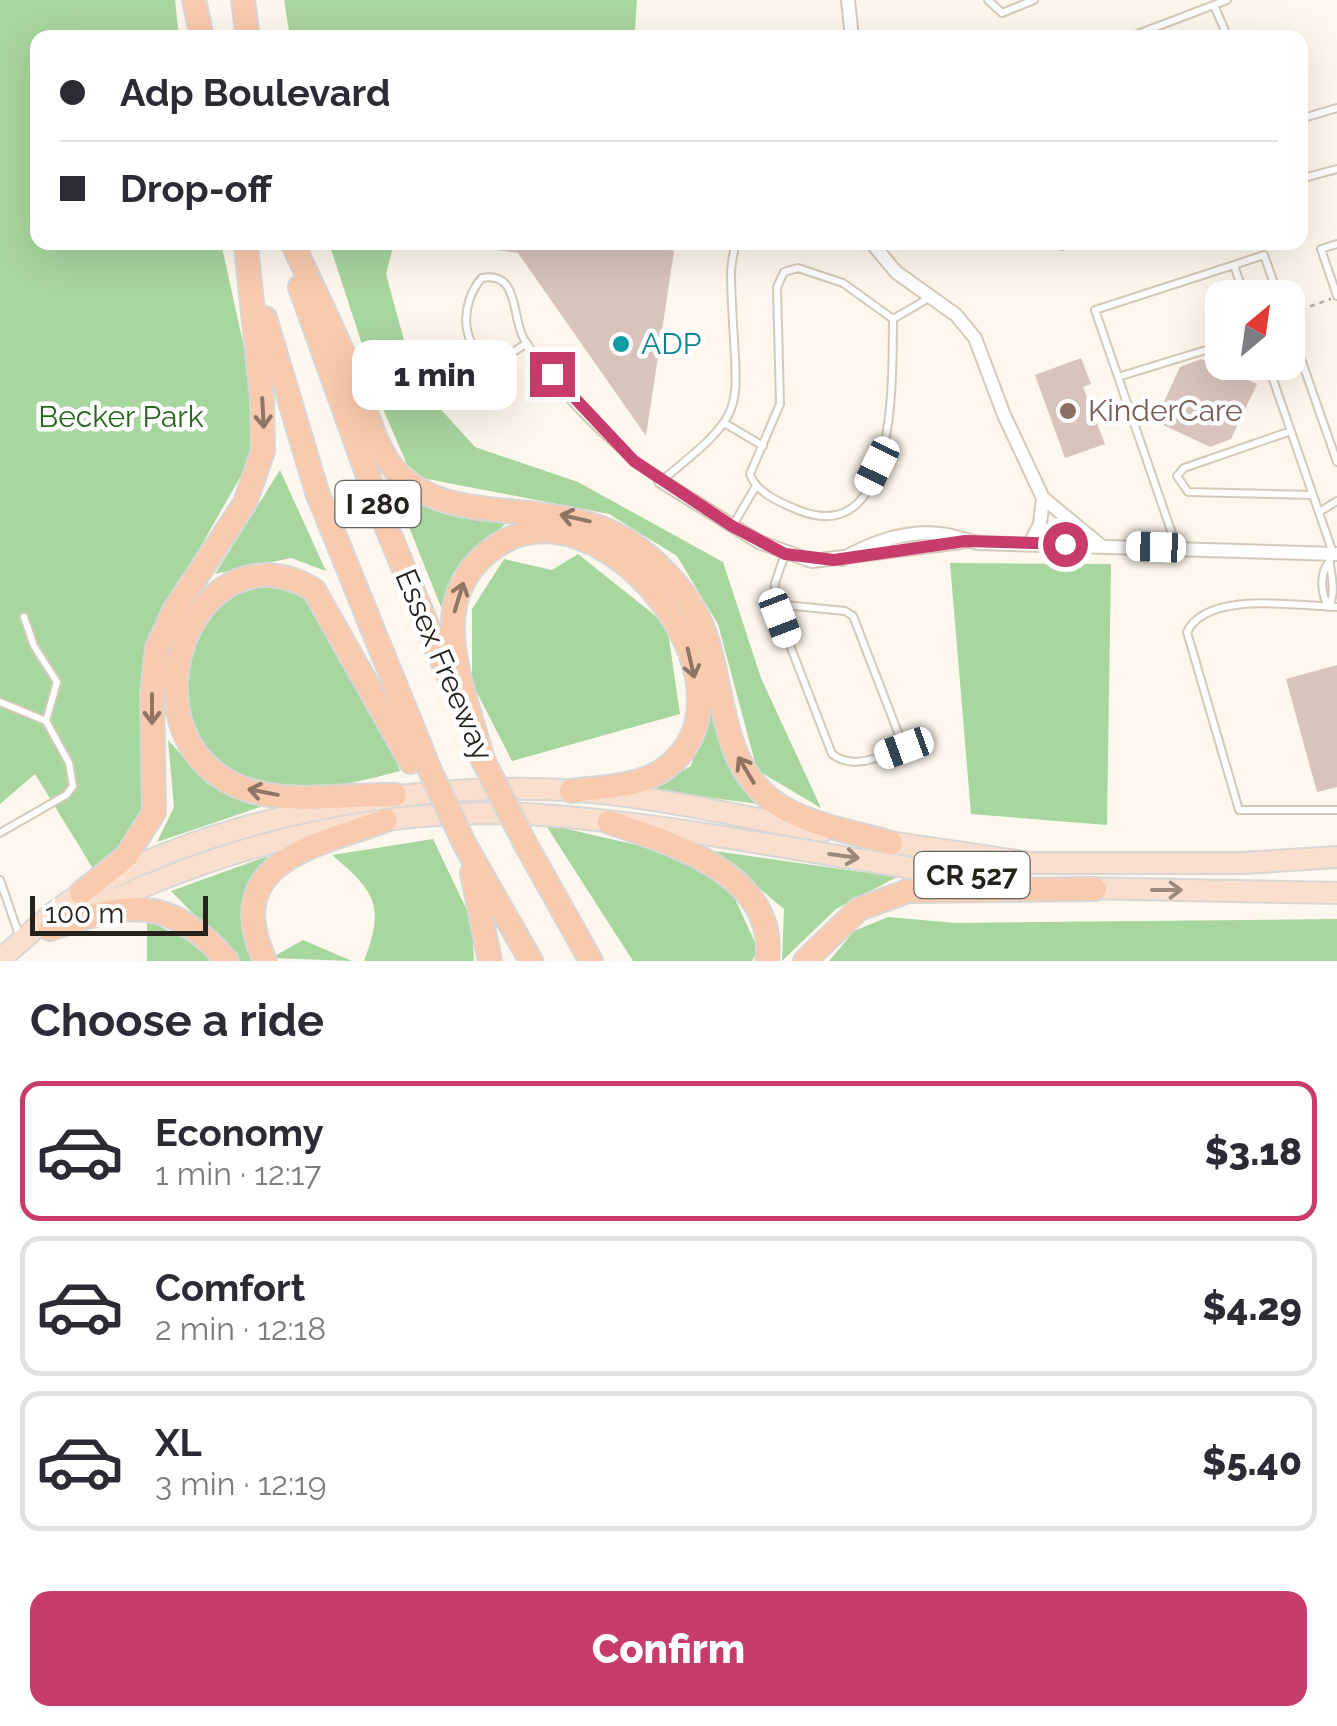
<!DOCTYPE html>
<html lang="en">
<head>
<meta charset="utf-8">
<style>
	:root { --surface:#fff; --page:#f2f2f3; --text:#2b2b33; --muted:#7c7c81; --line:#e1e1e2; --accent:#c83c6d }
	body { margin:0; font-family:Raleway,sans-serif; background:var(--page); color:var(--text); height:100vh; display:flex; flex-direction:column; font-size:38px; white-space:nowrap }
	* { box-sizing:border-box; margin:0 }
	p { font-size:32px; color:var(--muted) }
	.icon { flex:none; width:55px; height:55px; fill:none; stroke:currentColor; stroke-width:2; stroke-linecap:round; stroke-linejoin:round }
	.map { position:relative; height:961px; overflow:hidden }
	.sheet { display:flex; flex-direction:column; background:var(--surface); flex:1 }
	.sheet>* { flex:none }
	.guide { position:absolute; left:30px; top:30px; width:1278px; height:220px; border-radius:20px; box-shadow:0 10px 40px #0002; display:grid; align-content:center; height:220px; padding:0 30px; background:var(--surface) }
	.needle { width:65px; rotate:29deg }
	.controls { position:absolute; left:1205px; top:280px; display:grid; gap:20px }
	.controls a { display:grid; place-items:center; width:100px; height:100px; border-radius:20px; background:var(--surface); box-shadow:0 10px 40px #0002; font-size:50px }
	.scale { position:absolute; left:30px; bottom:25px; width:178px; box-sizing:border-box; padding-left:10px; border:5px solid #25211b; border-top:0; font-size:28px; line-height:35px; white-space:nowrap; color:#25211b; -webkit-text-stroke:8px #fff; paint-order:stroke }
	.end { position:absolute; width:45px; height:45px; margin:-22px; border:12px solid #c83c6d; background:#fff; box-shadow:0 0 0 5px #fff }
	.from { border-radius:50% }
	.bubble { position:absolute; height:70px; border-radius:20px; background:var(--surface); box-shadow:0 10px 40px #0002; font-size:32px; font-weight:800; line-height:70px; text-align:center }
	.car { position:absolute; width:30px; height:60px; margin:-30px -15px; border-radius:12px; box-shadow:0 0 8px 2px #0007; background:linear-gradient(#fff 24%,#345 0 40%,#fff 0 76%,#345 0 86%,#fff 0) }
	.guide b { display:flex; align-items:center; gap:35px; height:95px; font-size:38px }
	.guide b+b { border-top:2px solid var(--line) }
	.guide i { width:25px; height:25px; background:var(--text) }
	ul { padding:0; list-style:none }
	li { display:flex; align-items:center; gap:30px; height:140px; margin:0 20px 15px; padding:0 10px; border:5px solid var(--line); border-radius:20px }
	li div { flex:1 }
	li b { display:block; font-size:38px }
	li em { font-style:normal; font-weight:800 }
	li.selected { border-color:var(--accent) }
	li>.icon { width:90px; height:90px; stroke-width:1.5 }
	h2 { padding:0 30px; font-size:45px; line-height:120px }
	.button { display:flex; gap:20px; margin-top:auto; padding:20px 30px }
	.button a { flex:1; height:115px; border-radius:20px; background:var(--accent); color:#fff; font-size:40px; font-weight:800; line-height:115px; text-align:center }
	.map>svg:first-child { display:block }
</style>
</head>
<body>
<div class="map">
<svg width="1337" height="961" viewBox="0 0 1337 961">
	<rect width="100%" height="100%" fill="#fef7ed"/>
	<path fill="#a8d69f" d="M0 0H175L179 37 38 38V242L221 243 251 379V458L151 634 142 686 146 814 133 838 95 872 35 774 0 804Z
		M284 0H637L635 30 621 38 290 37Z
		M329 243H394L386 274 415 381 475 447 578 482 723 562 761 678 821 808 757 770 718 624 677 556 609 514 412 476 383 409Z
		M280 470 326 571 291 558 215 574Z
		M391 482 434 511 510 519 457 572 443 612Z
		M578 554 667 625 680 714 512 761 472 683V609L504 559 552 570Z
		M950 563 1111 564 1107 825 971 814Z
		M280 581 315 605 374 704 400 771C358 782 284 802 243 781 224 771 206 746 191 732L184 668 216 604 246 588Z
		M710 697 728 761 759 804 648 790 691 766Z
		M168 740 209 785 266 805 157 842 174 807Z
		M545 824 672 853 731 890 758 949 752 961H633Z
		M433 839 472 921 474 961H364C385 906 376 892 332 855Z
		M714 851 897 877 836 909 782 961 784 909Z
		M268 856 249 889 255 961H240L171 891Z
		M888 917 956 923 1337 919V961H829L854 931Z
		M147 920 205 949 215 961H147Z
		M303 940 352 961 271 958Z"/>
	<path fill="#d8c4bc" d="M486 242H636L674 251 646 436 518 253 485 248Z
		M1081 358 1091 384 1083 387 1105 444 1065 458 1035 375Z
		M1201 359 1257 384 1231 439 1210 447 1155 421 1180 367Z
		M1337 665V787L1317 792 1286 679Z"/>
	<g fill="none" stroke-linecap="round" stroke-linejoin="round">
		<g stroke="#d5c9b9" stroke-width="10">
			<path id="lane" d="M988 0 1002 13 1034 0
				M1214 5 1228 38
				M1127 38 1227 0
				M1300 119 1337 108
				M1300 179 1337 169
				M1061 242 1062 246 1073 242
				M1337 244 1321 249 1337 296
				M1234 265 1264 255 1279 298
				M798 268 843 283 893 319C892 375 899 551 798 510 781 503 755 492 750 474L780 404 777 287 784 272Z
				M893 319 929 298
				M1288 322 1337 462
				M527 343 501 360C459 358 458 304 482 278 520 271 511 317 524 339 558 394 610 444 661 481 750 409 737 414 732 304 731 283 729 262 737 242
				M1267 362 1333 553
				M1118 377 1222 345
				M726 424 763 446
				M1291 431 1184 468 1177 476 1188 492 1313 495
				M1319 512 1337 501
				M733 525 756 486
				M1177 548 1095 310 1234 265 1245 298
				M1329 555C1330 573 1337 589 1329 607 1321 595 1319 574 1329 562
				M774 604 845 611 853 616 904 748C881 756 854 771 832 754L774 604 775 583 785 554
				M1337 607C1298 606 1207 590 1187 632L1239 810H1337
				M0 702 46 721
				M0 833 66 795 73 786 69 763 46 721 57 682 34 646 24 617
				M0 880 19 935"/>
		</g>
		<g stroke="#d5c9b9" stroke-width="16">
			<path id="street" d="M848 0 852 38
				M871 242 896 272 956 315 975 338 1004 415 1043 498 1100 545
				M661 481 759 542 812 561 961 542
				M1030 544 1040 524 1043 498
				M842 559C873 542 905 530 940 534 953 535 966 541 979 543L1337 554"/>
		</g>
		<g stroke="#d8d7d6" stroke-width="24">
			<path id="primary" d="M876 840 1031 863H1243L1337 857
				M1081 888 1337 893
				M87 912C228 844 382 804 541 815 703 826 861 866 1022 882
				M0 959C28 937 51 910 83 893 226 813 428 778 591 792 668 799 746 818 823 831"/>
		</g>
		<g stroke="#d8d7d6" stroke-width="26">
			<path id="highway" d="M194 0 202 38
				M243 0 248 38
				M292 242C313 288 336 334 355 381 367 410 374 447 395 470 455 537 565 485 647 555 669 574 691 598 702 626 725 682 718 759 770 799 803 825 852 831 891 843
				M300 287 386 526 453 687
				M265 318 317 492 425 758
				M483 760C472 719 455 676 453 634 451 602 462 574 487 553 595 461 773 688 666 768 641 787 601 787 571 791
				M395 795C349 794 295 804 251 791 109 747 190 515 314 590L411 762
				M609 822C672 844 779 874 767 961
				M525 843 591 961
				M465 845 531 961
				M472 873 490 961
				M81 893 126 857 154 812 152 696 157 648 175 609 245 503 263 451 262 399 246 246
				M50 929C126 902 170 894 227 961
				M265 961C219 860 317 846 386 820
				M805 961 859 909 908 891 1095 889"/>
		</g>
		<path stroke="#b4aea6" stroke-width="2.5" stroke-dasharray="5 5" stroke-linecap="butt" d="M1291 313 1331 299"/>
		<use href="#lane" stroke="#fff" stroke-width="6"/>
		<use href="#street" stroke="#fff" stroke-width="12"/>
		<use href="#primary" stroke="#fbdfce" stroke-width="20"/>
		<use href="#highway" stroke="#f9caad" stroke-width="22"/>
		<g stroke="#d8d7d6" stroke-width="26" stroke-linecap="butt">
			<path id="highway-bridge" d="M483 760 525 843
				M426 762 465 845"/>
		</g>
		<use href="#highway-bridge" stroke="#f9caad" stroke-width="22"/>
	</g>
	<defs><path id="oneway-shaft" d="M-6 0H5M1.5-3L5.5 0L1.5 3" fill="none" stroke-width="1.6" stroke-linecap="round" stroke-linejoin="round" transform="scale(2.5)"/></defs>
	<g stroke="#8f7664">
		<use href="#oneway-shaft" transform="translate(263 413) rotate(87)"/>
		<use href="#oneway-shaft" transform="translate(575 518) rotate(-167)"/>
		<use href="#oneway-shaft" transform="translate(459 597) rotate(-73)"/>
		<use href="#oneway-shaft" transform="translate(691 663) rotate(77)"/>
		<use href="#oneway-shaft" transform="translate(152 709) rotate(90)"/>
		<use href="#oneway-shaft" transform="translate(746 770) rotate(-121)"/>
		<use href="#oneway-shaft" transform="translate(263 792) rotate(-169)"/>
	</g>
	<g stroke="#9b8a7d">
		<use href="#oneway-shaft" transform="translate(844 856) rotate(8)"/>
		<use href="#oneway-shaft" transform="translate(1167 890)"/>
	</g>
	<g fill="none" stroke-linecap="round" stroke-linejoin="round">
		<path stroke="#c83c6d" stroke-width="12" d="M552 374 634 461 732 526 785 554 834 560 965 541 1065 544"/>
	</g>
	<circle fill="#0f9aa8" stroke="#fff" stroke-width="4" cx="621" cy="344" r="10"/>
	<circle fill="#8d6e63" stroke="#fff" stroke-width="4" cx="1068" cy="411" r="10"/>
	<g text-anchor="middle" stroke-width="9" stroke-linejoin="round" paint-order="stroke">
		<g fill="#fff" stroke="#66645f" stroke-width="2.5">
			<rect x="335.5" y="481" width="85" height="46" rx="8"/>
			<rect x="914.5" y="852" width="115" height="46" rx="8"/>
		</g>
		<g font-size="28" font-weight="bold" fill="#25211b">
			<text x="378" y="514">I 280</text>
			<text x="972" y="885">CR 527</text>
		</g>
		<g font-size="30" fill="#0d838f" stroke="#fff" text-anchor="start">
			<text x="641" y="354">ADP</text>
		</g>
		<g font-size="30" fill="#785e54" stroke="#fff" text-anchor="start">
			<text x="1088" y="421">KinderCare</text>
		</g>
		<g font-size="30" fill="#28681d" stroke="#fff">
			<text x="121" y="427">Becker Park</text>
		</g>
		<g font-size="30" fill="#25211b" stroke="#fff">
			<text transform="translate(444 665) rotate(67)" y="10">Essex Freeway</text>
		</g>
	</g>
</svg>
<div class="controls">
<a><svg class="needle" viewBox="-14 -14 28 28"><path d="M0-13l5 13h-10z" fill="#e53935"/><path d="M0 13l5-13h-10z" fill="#7c7c81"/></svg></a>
</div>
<div class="scale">100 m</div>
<i class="end from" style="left:1065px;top:544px"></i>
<i class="end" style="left:552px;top:374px"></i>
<div class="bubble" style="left:352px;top:340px;width:165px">1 min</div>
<i class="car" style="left:877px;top:466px;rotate:206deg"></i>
<i class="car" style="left:1156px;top:547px;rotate:272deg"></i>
<i class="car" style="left:780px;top:618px;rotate:159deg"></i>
<i class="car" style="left:904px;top:748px;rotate:250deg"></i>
<div class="guide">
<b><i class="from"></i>Adp Boulevard</b>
<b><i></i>Drop-off</b>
</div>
</div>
<section class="sheet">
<h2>Choose a ride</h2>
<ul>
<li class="selected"><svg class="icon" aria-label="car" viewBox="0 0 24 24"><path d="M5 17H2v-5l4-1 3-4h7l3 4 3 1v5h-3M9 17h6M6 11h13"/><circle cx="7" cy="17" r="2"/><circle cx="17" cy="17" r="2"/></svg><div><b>Economy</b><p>1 min · 12:17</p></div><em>$3.18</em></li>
<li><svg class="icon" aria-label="car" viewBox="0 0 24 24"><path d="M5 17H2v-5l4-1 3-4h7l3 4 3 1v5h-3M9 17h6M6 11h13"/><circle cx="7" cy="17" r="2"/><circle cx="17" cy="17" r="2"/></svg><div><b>Comfort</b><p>2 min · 12:18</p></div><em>$4.29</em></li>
<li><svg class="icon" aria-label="car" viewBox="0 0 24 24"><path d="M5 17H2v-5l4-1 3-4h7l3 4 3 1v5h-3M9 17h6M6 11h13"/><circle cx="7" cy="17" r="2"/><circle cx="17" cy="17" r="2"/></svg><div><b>XL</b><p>3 min · 12:19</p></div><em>$5.40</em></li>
</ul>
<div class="button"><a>Confirm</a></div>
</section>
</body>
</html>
